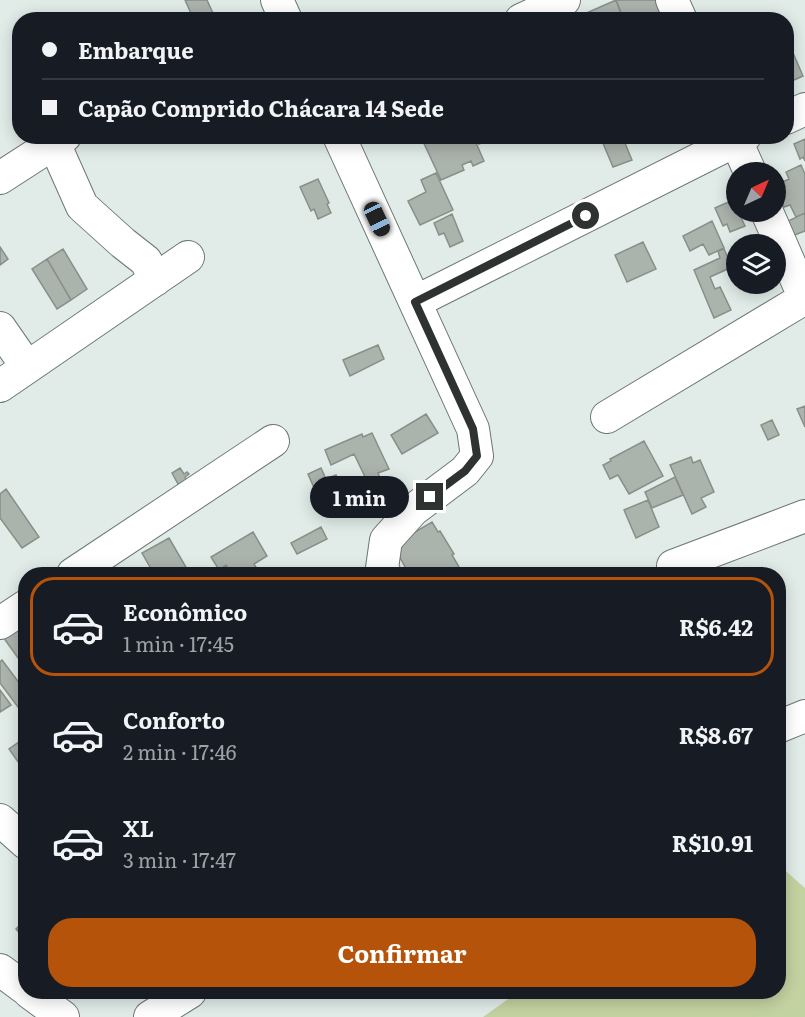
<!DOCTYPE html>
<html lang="pt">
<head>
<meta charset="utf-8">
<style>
	:root { --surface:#171b24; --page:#242831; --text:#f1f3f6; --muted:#9ea1a6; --line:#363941; --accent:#b45309 }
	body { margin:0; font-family:Literata,serif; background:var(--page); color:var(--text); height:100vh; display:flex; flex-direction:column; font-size:22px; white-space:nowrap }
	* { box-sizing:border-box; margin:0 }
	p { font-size:20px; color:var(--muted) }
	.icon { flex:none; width:33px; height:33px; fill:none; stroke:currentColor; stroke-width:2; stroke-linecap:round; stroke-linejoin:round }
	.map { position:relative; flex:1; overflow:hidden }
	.sheet { position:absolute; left:18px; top:567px; width:768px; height:432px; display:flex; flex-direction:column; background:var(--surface); border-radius:24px; box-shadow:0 3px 15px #0003 }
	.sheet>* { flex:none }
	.hud { position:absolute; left:12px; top:12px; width:782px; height:132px; border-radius:24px; box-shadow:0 3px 15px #0003; display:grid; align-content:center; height:132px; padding:0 30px; background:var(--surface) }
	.needle { width:39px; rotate:44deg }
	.buttons { position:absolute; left:726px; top:162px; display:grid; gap:12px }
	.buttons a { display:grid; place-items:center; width:60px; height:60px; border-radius:50%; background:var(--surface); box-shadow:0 3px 15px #0003; font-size:30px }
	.end { position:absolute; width:27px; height:27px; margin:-14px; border:8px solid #2e3231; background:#fff; box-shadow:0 0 0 3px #fff }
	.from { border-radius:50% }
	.bubble { position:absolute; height:42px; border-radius:21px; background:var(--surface); box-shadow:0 3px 15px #0003; font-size:20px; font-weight:700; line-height:42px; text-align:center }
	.car { position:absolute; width:18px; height:36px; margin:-18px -9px; border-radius:8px; box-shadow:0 0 4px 2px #0007; background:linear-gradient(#222 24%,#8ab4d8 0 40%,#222 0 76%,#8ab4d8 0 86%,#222 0) }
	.hud b { display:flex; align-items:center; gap:21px; height:57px; font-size:22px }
	.hud b+b { border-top:2px solid var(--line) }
	.hud i { width:15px; height:15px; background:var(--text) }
	ul { padding:10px 0 0; list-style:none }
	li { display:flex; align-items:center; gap:18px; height:99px; margin:0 12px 9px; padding:0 18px; border:3px solid transparent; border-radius:24px }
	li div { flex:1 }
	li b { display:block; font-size:22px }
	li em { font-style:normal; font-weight:700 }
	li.current { border-color:var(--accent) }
	li>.icon { width:54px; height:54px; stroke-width:1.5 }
	.primary-button { display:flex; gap:12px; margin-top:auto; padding:12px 30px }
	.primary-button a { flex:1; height:69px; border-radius:24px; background:var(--accent); color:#fff; font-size:24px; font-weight:700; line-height:69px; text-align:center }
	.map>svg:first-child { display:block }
</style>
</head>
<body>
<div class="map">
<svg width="805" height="1017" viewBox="0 0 805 1017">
	<rect width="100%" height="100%" fill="#e1ece9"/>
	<path fill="#c3d2a1" d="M779 865 805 888V1017H483L518 992H778Z"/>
	<path fill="#abb3ad" stroke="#888f89" stroke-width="1.5" d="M185 0H207L216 20H194Z
		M616 0H658L665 20H624Z
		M616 0 623 20H584L582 15Z
		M787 39 803 76 787 83 786 40Z
		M423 136H473L484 161 473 166 471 161 462 165 464 170 441 180 421 137Z
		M475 136H494V138L479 144Z
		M600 136H622L632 160 613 167Z
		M805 139V161L803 157 800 159 794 144Z
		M801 165 805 174V213L796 217 790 205 784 207 776 185 789 179 786 172Z
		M436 173 453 210 420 225 408 201 426 192 421 180Z
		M318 179 329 203 327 204 331 213 318 219 314 209 311 211 300 187Z
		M733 200 745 226 730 232 727 224 723 226 715 208Z
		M805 213V231L792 236 786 222Z
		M452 214 463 241 450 247 444 233 439 235 434 223Z
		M712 221 724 248 709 255 703 244 690 251 683 236Z
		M643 242 656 269 627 282 615 255Z
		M0 247 8 259 0 265Z
		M63 249 87 289 71 300 47 259Z
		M724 249 732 267 710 277 715 289 720 287 731 310 714 318 694 270 720 258 718 251Z
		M47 259 71 300 57 309 32 269Z
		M378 345 384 359 350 376 343 360Z
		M805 406V427L797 409Z
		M426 414 438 433 402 454 391 435Z
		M772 420 779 435 768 440 761 425Z
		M372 433 389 469 378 473 381 480 369 485 354 454 331 465 325 450 362 434 363 437Z
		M644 441 663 476 629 494 618 475 610 479 603 465 611 461 610 459Z
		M691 457 693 463 700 460 714 492 701 498 706 507 692 514 670 465Z
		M180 468 184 474 187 472 189 474 185 477 191 488 183 493 172 473Z
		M321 468 326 479 336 475 342 489 319 499 308 474Z
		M675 477 683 495 652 508 645 492Z
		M6 489 39 537 22 548 0 518V494Z
		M648 500 659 527 636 538 624 510Z
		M432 522 438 532 440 531 454 554 452 555 462 572 456 574H409L393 545Z
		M321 527 327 539 297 554 291 543Z
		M253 532 267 556 254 564 260 574H232L226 565 219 570 211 557Z
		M169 538 187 569 177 574H154L142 553Z
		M16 628 22 637 26 634V669L3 637Z
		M2 660 26 692V701L18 707 0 683V662Z
		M0 690 11 705 0 712Z
		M26 737V773L9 749Z
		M26 919V939H25L16 929Z"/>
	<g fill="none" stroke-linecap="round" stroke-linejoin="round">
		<g stroke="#6d7775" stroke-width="34">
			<path id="minor" d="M277 0 286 20
				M672 0 681 20
				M521 20 564 0
				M786 118 805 109
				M339 136 473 429 477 456 465 471 413 510 386 540 382 568 385 574
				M734 136 750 172
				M54 143 82 206 123 243 146 261 155 280
				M0 178 65 136
				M767 212 805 299
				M415 302 745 136
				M0 328 27 367
				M0 386 188 257
				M607 417 805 298
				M673 566 805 516
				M73 574 273 441
				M0 623 26 606
				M778 727 805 716
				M0 820 26 843
				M0 970 26 989
				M29 992 63 1017
				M150 1017 190 992"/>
		</g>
		<use href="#minor" stroke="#fff" stroke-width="32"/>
	</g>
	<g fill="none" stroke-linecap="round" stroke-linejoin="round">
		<path stroke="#2e3231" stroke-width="8" d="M430 497 465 471 477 456 473 429 415 302 586 216"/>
	</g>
</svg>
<div class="buttons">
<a><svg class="needle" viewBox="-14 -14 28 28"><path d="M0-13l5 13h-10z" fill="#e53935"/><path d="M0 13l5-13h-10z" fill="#9ea1a6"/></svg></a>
<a><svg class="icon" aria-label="layers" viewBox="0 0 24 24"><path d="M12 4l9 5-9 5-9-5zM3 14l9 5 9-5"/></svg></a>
</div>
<i class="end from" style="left:586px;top:216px"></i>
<i class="end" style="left:430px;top:497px"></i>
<div class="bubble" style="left:310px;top:476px;width:99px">1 min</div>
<i class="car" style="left:377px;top:219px;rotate:155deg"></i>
<div class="hud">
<b><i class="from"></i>Embarque</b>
<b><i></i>Capão Comprido Chácara 14 Sede</b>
</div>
<section class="sheet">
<ul>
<li class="current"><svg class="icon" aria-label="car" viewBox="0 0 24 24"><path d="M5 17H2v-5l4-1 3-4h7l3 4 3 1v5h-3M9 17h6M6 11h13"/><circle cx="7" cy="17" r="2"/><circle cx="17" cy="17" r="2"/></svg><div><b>Econômico</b><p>1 min · 17:45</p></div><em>R$6.42</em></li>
<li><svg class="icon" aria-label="car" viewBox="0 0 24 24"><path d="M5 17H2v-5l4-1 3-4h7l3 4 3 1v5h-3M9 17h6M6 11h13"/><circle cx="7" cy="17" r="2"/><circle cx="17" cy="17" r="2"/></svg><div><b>Conforto</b><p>2 min · 17:46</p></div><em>R$8.67</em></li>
<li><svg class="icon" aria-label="car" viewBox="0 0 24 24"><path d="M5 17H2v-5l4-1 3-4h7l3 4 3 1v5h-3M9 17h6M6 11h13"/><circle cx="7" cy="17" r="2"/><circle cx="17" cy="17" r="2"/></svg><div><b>XL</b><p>3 min · 17:47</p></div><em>R$10.91</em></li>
</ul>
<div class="primary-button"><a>Confirmar</a></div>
</section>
</div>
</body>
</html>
